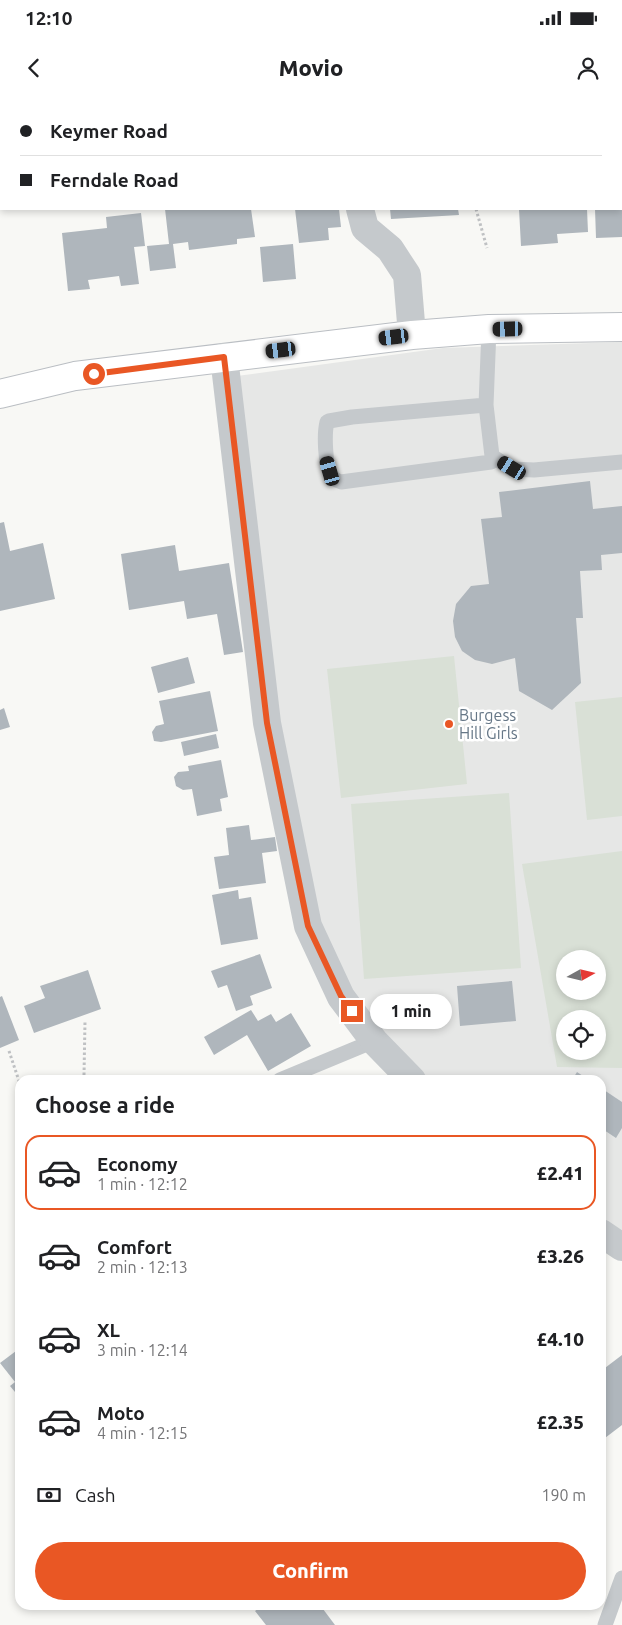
<!DOCTYPE html>
<html lang="en">
<head>
<meta charset="utf-8">
<style>
	:root { --surface:#fff; --page:#f6f6f6; --text:#202124; --muted:#757577; --line:#e0e0e0; --accent:#e95724 }
	body { margin:0; font-family:Ubuntu,sans-serif; background:var(--page); color:var(--text); height:100vh; display:flex; flex-direction:column; font-size:19px; white-space:nowrap }
	* { box-sizing:border-box; margin:0 }
	p { font-size:16px; color:var(--muted) }
	.icon { flex:none; width:28px; height:28px; fill:none; stroke:currentColor; stroke-width:2; stroke-linecap:round; stroke-linejoin:round }
	.map { position:relative; flex:1; overflow:hidden }
	.panel { position:absolute; left:15px; top:975px; width:591px; height:535px; display:flex; flex-direction:column; background:var(--surface); border-radius:15px; box-shadow:0 2px 8px #0003 }
	.panel>* { flex:none }
	.guide { position:absolute; left:0px; top:0px; width:622px; height:110px; box-shadow:0 2px 8px #0003; display:grid; align-content:center; height:110px; padding:0 20px; background:var(--surface) }
	.needle { width:32px; rotate:82deg }
	.controls { position:absolute; left:556px; top:850px; display:grid; gap:10px }
	.controls a { display:grid; place-items:center; width:50px; height:50px; border-radius:50%; background:var(--surface); box-shadow:0 2px 8px #0003; font-size:25px }
	.end { position:absolute; width:22px; height:22px; margin:-11px; border:6px solid #e95724; background:#fff; box-shadow:0 0 0 2px #fff }
	.from { border-radius:50% }
	.bubble { position:absolute; height:35px; border-radius:18px; background:var(--surface); box-shadow:0 2px 8px #0003; font-size:16px; font-weight:800; line-height:35px; text-align:center }
	.car { position:absolute; width:15px; height:30px; margin:-15px -8px; border-radius:6px; box-shadow:0 0 4px 1px #0007; background:linear-gradient(#222 24%,#8ab4d8 0 40%,#222 0 76%,#8ab4d8 0 86%,#222 0) }
	.guide b { display:flex; align-items:center; gap:18px; height:48px; font-size:19px }
	.guide b+b { border-top:1px solid var(--line) }
	.guide i { width:12px; height:12px; background:var(--text) }
	ul { padding:0; list-style:none }
	li { display:flex; align-items:center; gap:15px; height:75px; margin:0 10px 8px; padding:0 10px; border:2px solid transparent; border-radius:15px }
	li div { flex:1 }
	li b { display:block; font-size:19px }
	li em { font-style:normal; font-weight:800 }
	li.on { border-color:var(--accent) }
	li>.icon { width:45px; height:45px; stroke-width:1.5 }
	h2 { padding:0 20px; font-size:22px; line-height:60px }
	.pay { display:flex; align-items:center; gap:12px; height:55px; padding:0 20px; font-size:19px }
	.pay p { margin-inline-start:auto }
	.primary-button { display:flex; gap:10px; margin-top:auto; padding:10px 20px }
	.primary-button a { flex:1; height:58px; border-radius:30px; background:var(--accent); color:#fff; font-size:20px; font-weight:800; line-height:58px; text-align:center }
	.status { display:flex; justify-content:space-between; align-items:center; height:35px; padding:0 25px; background:var(--surface); direction:ltr }
	.status svg { height:14px; fill:currentColor }
	header { display:flex; justify-content:space-between; align-items:center; height:65px; padding:0 20px; background:var(--surface); font-size:22px; font-weight:800 }
	.map>svg:first-child { display:block }
</style>
</head>
<body>
<div class="status"><b>12:10</b><svg viewBox="0 0 49 12"><path d="M0 12V9h3v3zM5 12V6h3v6zM10 12V3h3v9zM15 12V0h3v12zM26 1h20v11H26zM47 4h2v5h-2z"/></svg></div>
<header><svg class="icon" aria-label="back" viewBox="0 0 24 24"><path d="M15 5l-7 7 7 7"/></svg>Movio<svg class="icon" aria-label="person" viewBox="0 0 24 24"><circle cx="12" cy="8" r="4"/><path d="M4 21q1-7 8-7t8 7"/></svg></header>
<div class="map">
<svg width="622" height="1525" viewBox="0 0 622 1525">
	<rect width="100%" height="100%" fill="#f8f8f5"/>
	<path fill="#e6e7e6" fill-rule="evenodd" d="M622 242V1132L601 1118V980H426L353 907 331 866 287 693 237 276 443 248ZM565 859H598V891H565ZM565 919H598V951H565Z"/>
	<path fill="#d9e0d6" fill-rule="evenodd" d="M454 556 467 684 341 698 327 569Z
		M622 597V716L587 720 575 602Z
		M509 693 521 868 364 879 351 704Z
		M622 751V968L557 967 522 764ZM565 859H598V891H565ZM565 919H598V951H565Z"/>
	<path fill="#afb6bc" d="M165 109H251L255 137 237 139V144L189 150 188 142 173 144 176 168 150 171 147 146 169 144Z
		M295 109H339L341 127 328 128 329 140 299 143Z
		M390 109H458L459 115 391 119Z
		M519 109H587L588 132 557 134 558 143 521 146Z
		M595 109H622V137L596 138Z
		M141 113 145 146 134 147 139 184 121 186 119 176 88 180 90 189 68 191 62 133 107 128 106 117Z
		M293 144 296 179 263 182 260 147Z
		M590 381 593 409 622 406V453L601 455 602 470 580 471 583 518H576L581 583 552 610 519 591 515 558 492 564 475 560 462 551 455 537 453 521 456 504 471 486 489 484 481 419 502 417 499 392Z
		M4 422 10 451 43 443 55 499 0 511V423Z
		M175 445 179 471 229 463 243 552 224 555 217 514 187 519 184 501 129 510 121 454Z
		M188 557 195 583 158 593 151 567Z
		M210 591 218 631 161 642 154 641 152 632 156 626 164 624 159 601Z
		M4 608 10 627 0 630V610Z
		M216 634 219 648 184 656 181 642Z
		M221 660 228 697 220 699 222 711 197 716 192 689 183 690 176 686 174 677 178 672 189 671 188 666Z
		M249 725 251 740 275 737 277 751 262 753 266 783 219 789 214 757 229 755 226 728Z
		M238 790 239 799 251 797 258 839 221 845 212 795Z
		M260 854 272 888 250 896 253 905 236 911 227 885 218 888 211 871Z
		M88 870 101 909 34 933 24 906 45 898 40 886Z
		M512 881 516 921 460 926 457 886Z
		M2 896 19 940 0 948V897Z
		M251 910 258 921 271 914 276 922 291 913 311 946 268 971 247 935 214 955 204 937Z
		M577 972 589 980H572Z
		M601 988 622 1002V1028L616 1038 601 1028Z
		M20 1248V1298L10 1286 15 1282 0 1263Z
		M622 1255V1325L605 1338 601 1333V1271Z
		M263 1505H301L303 1508 306 1505H320L335 1525H266L255 1511Z"/>
	<g fill="none" stroke-linecap="round" stroke-linejoin="round">
		<g stroke="#babec3" stroke-width="30">
			<path id="secondary" d="M0 294 75 276 412 235 489 229 622 227"/>
		</g>
		<path stroke="#bfc1c3" stroke-width="3" stroke-dasharray="2.5 2.5" stroke-linecap="butt" d="M476 109 487 148
			M9 951 20 984
			M84 975 85 921"/>
		<path stroke="#c5c9cc" stroke-width="15" d="M486 305 352 317 329 321 327 322C324 334 325 364 331 375 333 379 338 381 341 382L491 362 492 356 486 305 489 229
			M492 356 512 369 534 370 622 362
			M280 980 374 941
			M605 1525 622 1478"/>
		<path stroke="#c5c9cc" stroke-width="28" d="M343 0 344 1
			M360 109 365 128 390 149 407 175 412 235
			M224 257 267 623 308 826 341 897 374 941 412 980
			M601 1133 622 1147"/>
		<use href="#secondary" stroke="#fff" stroke-width="28"/>
	</g>
	<g fill="none" stroke-linecap="round" stroke-linejoin="round">
		<path stroke="#e95724" stroke-width="6" d="M94 274 224 257 267 623 308 826 341 896 352 911"/>
	</g>
	<circle fill="#e95724" stroke="#fff" stroke-width="2" cx="449" cy="624" r="5"/>
	<g text-anchor="middle" stroke-width="5" stroke-linejoin="round" paint-order="stroke">
		<g font-size="16" fill="#667787" stroke="#fff" text-anchor="start">
			<text x="459" y="621">Burgess<tspan x="459" dy="18">Hill Girls</tspan></text>
		</g>
	</g>
</svg>
<div class="controls">
<a><svg class="needle" viewBox="-14 -14 28 28"><path d="M0-13l5 13h-10z" fill="#e53935"/><path d="M0 13l5-13h-10z" fill="#757577"/></svg></a>
<a><svg class="icon" aria-label="locate" viewBox="0 0 24 24"><circle cx="12" cy="12" r="6"/><path d="M12 2v4M12 18v4M2 12h4M18 12h4"/></svg></a>
</div>
<i class="end from" style="left:94px;top:274px"></i>
<i class="end" style="left:352px;top:911px"></i>
<div class="bubble" style="left:370px;top:894px;width:82px">1 min</div>
<i class="car" style="left:508px;top:229px;rotate:269deg"></i>
<i class="car" style="left:394px;top:237px;rotate:263deg"></i>
<i class="car" style="left:281px;top:250px;rotate:263deg"></i>
<i class="car" style="left:512px;top:368px;rotate:301deg"></i>
<i class="car" style="left:330px;top:371px;rotate:344deg"></i>
<div class="guide">
<b><i class="from"></i>Keymer Road</b>
<b><i></i>Ferndale Road</b>
</div>
<section class="panel">
<h2>Choose a ride</h2>
<ul>
<li class="on"><svg class="icon" aria-label="car" viewBox="0 0 24 24"><path d="M5 17H2v-5l4-1 3-4h7l3 4 3 1v5h-3M9 17h6M6 11h13"/><circle cx="7" cy="17" r="2"/><circle cx="17" cy="17" r="2"/></svg><div><b>Economy</b><p>1 min · 12:12</p></div><em>£2.41</em></li>
<li><svg class="icon" aria-label="car" viewBox="0 0 24 24"><path d="M5 17H2v-5l4-1 3-4h7l3 4 3 1v5h-3M9 17h6M6 11h13"/><circle cx="7" cy="17" r="2"/><circle cx="17" cy="17" r="2"/></svg><div><b>Comfort</b><p>2 min · 12:13</p></div><em>£3.26</em></li>
<li><svg class="icon" aria-label="car" viewBox="0 0 24 24"><path d="M5 17H2v-5l4-1 3-4h7l3 4 3 1v5h-3M9 17h6M6 11h13"/><circle cx="7" cy="17" r="2"/><circle cx="17" cy="17" r="2"/></svg><div><b>XL</b><p>3 min · 12:14</p></div><em>£4.10</em></li>
<li><svg class="icon" aria-label="car" viewBox="0 0 24 24"><path d="M5 17H2v-5l4-1 3-4h7l3 4 3 1v5h-3M9 17h6M6 11h13"/><circle cx="7" cy="17" r="2"/><circle cx="17" cy="17" r="2"/></svg><div><b>Moto</b><p>4 min · 12:15</p></div><em>£2.35</em></li>
</ul>
<div class="pay"><svg class="icon" aria-label="cash" viewBox="0 0 24 24"><path d="M3 7h18v10H3z"/><circle cx="12" cy="12" r="2"/></svg>Cash<p>190 m</p></div>
<div class="primary-button"><a>Confirm</a></div>
</section>
</div>
</body>
</html>
